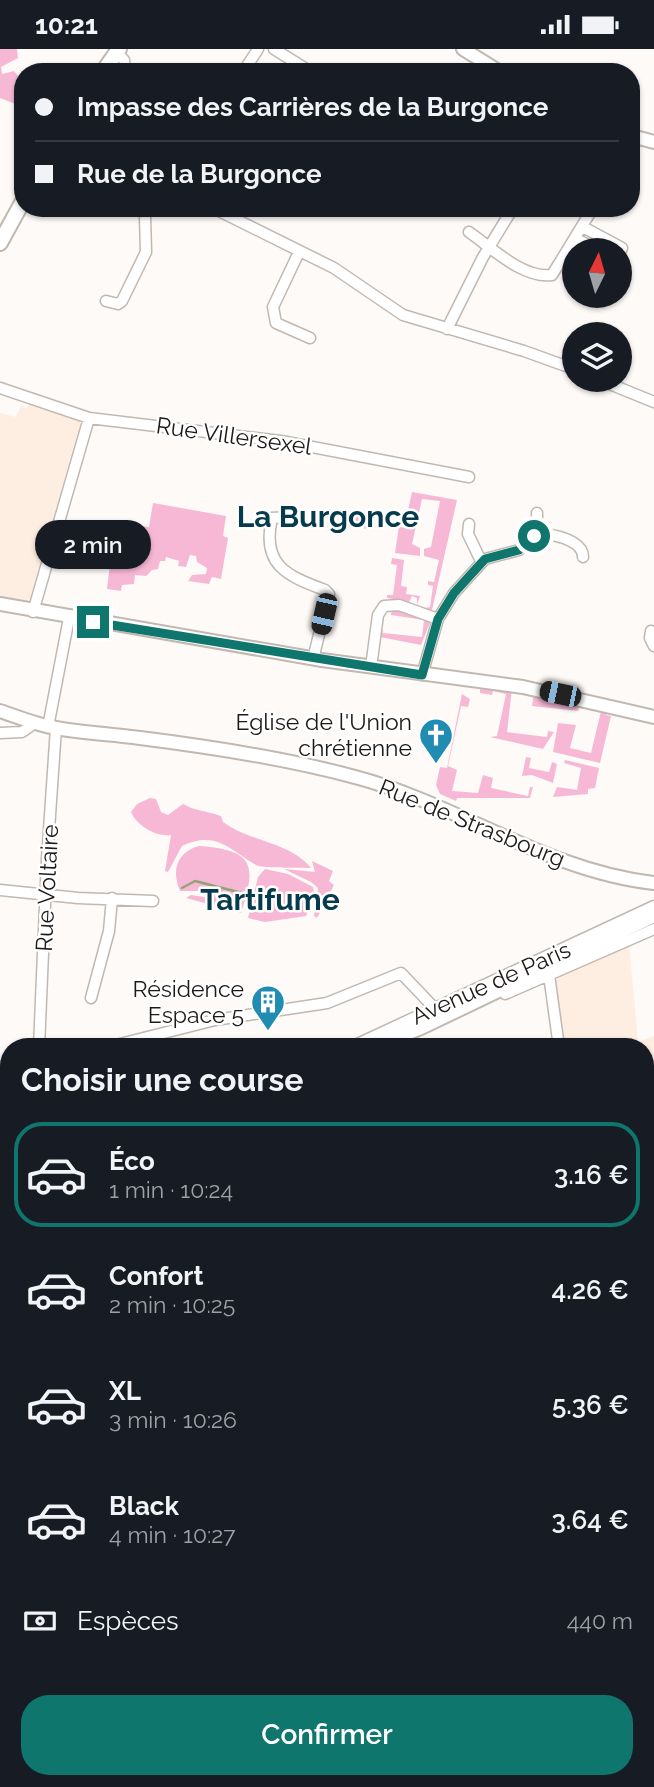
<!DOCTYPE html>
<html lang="fr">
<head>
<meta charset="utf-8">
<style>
	:root { --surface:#171b24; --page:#20242c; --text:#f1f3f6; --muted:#9ea1a6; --line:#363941; --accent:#0f766e }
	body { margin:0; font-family:Raleway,sans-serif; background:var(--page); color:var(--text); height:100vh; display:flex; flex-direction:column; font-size:26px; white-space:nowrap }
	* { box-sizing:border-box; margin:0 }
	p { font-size:23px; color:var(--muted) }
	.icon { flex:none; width:38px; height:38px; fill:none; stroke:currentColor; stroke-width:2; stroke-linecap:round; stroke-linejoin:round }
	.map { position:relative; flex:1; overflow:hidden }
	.drawer { position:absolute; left:0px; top:989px; width:654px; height:751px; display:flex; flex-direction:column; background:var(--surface); border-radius:28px 28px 0 0; box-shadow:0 2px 5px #0004 }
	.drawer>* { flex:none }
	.banner { position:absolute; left:14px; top:14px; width:626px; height:154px; border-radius:28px; box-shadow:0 2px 5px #0004; display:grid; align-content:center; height:154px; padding:0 21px; background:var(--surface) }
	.needle { width:46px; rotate:5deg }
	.fabs { position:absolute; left:562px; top:189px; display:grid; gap:14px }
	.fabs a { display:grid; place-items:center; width:70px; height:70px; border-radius:50%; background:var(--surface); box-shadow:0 2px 5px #0004; font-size:35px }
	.end { position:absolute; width:32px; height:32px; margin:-16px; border:9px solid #0f766e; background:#fff; box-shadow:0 0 0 4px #fff }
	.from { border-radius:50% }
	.bubble { position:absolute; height:49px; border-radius:24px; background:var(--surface); box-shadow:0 2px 5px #0004; font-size:23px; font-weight:600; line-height:49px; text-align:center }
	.car { position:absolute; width:21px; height:42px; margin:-21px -10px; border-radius:9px; box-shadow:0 0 5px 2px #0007; background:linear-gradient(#222 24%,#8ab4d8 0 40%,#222 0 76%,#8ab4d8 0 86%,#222 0) }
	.banner b { display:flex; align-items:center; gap:24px; height:66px; font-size:26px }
	.banner b+b { border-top:2px solid var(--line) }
	.banner i { width:18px; height:18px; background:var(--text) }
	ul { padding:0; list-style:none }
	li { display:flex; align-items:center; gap:21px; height:105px; margin:0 14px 10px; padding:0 7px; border:4px solid transparent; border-radius:28px }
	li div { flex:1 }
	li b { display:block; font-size:26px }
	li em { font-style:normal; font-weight:600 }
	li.current { border-color:var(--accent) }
	li>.icon { width:63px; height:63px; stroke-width:1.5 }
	h2 { padding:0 21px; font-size:32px; line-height:84px }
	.pay { display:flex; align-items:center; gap:18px; height:77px; padding:0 21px; font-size:26px }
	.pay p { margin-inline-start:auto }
	.action { display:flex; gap:14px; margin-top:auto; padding:14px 21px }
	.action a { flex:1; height:80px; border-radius:28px; background:var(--accent); color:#fff; font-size:28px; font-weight:600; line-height:80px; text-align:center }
	.status { display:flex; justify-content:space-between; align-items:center; height:49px; padding:0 35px; background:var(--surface); direction:ltr }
	.status svg { height:19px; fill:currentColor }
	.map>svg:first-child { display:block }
</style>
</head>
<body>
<div class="status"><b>10:21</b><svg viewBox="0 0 49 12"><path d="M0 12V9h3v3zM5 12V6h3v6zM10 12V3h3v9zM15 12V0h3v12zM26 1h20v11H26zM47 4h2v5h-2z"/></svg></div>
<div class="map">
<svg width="654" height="1738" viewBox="0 0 654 1738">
	<rect width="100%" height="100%" fill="#fefaf7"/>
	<path fill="#feede1" d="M30 355 81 372 28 557 0 550V364L16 368 21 357 27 359Z
		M629 896 638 993 654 987V1100L646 1105V998L561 997 552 932Z
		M9 1239V1469L1 1479 0 1251Z"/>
	<path fill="#f7b8d5" d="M0 0H17L18 9 1 18 2 25 14 22 19 28 18 35 23 37V58L0 49Z
		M412 443 457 451 432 561 425 559 430 558 433 537 428 536V532L434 533 439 511 424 507V500L431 498 440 452 422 450 412 495 420 499V507L395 504 399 477 404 479Z
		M153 454 226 467 223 487 228 489 221 530 212 528 209 535 188 532 192 526 206 525 207 519 197 513 196 507 190 506 186 518 178 517 179 512 166 508 165 512H160L158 520 152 521 146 527 135 526 134 535 122 536 121 542 107 540 110 515 103 511 104 505 98 504 84 514 78 512 77 502 84 499 89 481 137 489 140 477 149 478Z
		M342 461 370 468 369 478 364 480V475L353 473 348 480H342L343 476 339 475Z
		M392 509 404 511 401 537 407 538 406 545 420 547 417 556V549L412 547 409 553 387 549V546H393L397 516 391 515Z
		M392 559 431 571 421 596 380 588 381 577 383 584 422 588 424 571 391 566Z
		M493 637 512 639 507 683 547 688 548 682 554 683 543 700 490 688 497 687 506 645 493 642 492 646 480 644V640L492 641Z
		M534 643 580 653 578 662 532 657Z
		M462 645 470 650 468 658 461 657 448 717 457 721 452 742 478 744 483 726 493 729 491 739 528 747 530 738H533L530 749H457L456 752 440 745 436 736 440 718 447 719Z
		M602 658 607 659 606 666 611 667 600 714 553 703 558 674 576 676 570 699 591 704Z
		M526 708 531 709 529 719 549 723 552 713 557 715 553 734 532 726 522 727Z
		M565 711 599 719 595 739 588 740V745L553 748 557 738 577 741 581 719 564 714Z
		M150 749 156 750 161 763 168 766 183 755C195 762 207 762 221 767L223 773C250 793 290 793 311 819 300 818 264 820 256 816 230 801 216 781 182 797L168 823 165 822 171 786C156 788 137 777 131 763L137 755Z
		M199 797C256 801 256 817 241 864L186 849 191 846 210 849V842H180C171 821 177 803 199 797Z
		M312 812 333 822 329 832 334 836 317 869 314 867 318 839 311 833 284 820 315 823Z
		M265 820 288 825 313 838 315 847 306 867 265 873 248 869 258 828Z"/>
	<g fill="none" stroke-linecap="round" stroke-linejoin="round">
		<path stroke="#93a278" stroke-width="2.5" d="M182 839 195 832 242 844"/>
		<g stroke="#c1b8b1" stroke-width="13">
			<path id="minor" d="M274 0 311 23
				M116 3 124 11 125 23
				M247 17 258 0
				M213 159 334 219 403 266 524 302 574 320
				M583 178 622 199 620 203
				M469 183C492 199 523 230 552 226L593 159
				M576 190 598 201
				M299 203 273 258 276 274 310 289
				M106 252 118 255 122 252 146 203 145 168 148 159
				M447 280 483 208 513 159
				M600 331 654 353
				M0 339 89 369 281 392 469 428
				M288 468 272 469C261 516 287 527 325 541L329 545 313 610
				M469 475 468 485 481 512
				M537 485V464
				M33 563 89 369
				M651 582 650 589 654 597
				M371 618 378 566 384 557 399 556 438 570
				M422 626 438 570 454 544 485 510 519 501 540 484C555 486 583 491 583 508
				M48 678 69 569
				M0 684 22 683 35 674
				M0 841 78 849 153 852
				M549 926 559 998
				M505 945 654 880
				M91 949 109 882 112 849
				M39 998 47 810 56 679
				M108 998 215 971 327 954 401 924 441 966
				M351 998 654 857
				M0 1035 9 1034
				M646 1110 654 1105
				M646 1310 654 1307
				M0 1494 9 1481
				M646 1531 654 1532
				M646 1541 654 1626
				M646 1641 654 1650
				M646 1701 654 1674
				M368 1738 370 1731
				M417 1738 419 1731
				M491 1738 492 1731
				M634 1738 636 1731"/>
		</g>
		<g stroke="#c1b8b1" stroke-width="16">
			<path id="tertiary" d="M463 0 500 23
				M632 87 654 93
				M0 555 322 611 523 638 654 668
				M0 662C18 668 37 676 56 679 84 684 112 685 140 689 212 698 285 709 355 728 458 755 546 822 654 834"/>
		</g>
		<g stroke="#c1b8b1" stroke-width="18">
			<path id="secondary" d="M103 23 119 0
				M0 194 23 152
				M371 998 421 978 654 866
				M0 1160 9 1161
				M1 1181 9 1196
				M0 1235 9 1225
				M0 1637 9 1644
				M130 1731 140 1738
				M19 1738 23 1731
				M90 1738 95 1731"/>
		</g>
		<use href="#minor" stroke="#fff" stroke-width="10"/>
		<use href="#tertiary" stroke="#fff" stroke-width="12"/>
		<use href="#secondary" stroke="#fff" stroke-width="14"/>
		<path stroke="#75716e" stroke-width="2.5" stroke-dasharray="12 12" stroke-linecap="butt" d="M646 1341 654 1338
			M646 1364H654
			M106 1738 111 1731
			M123 1738 126 1731"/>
	</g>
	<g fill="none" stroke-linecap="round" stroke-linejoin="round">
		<path stroke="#0f766e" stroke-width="9" d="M93 573 422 626 438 570 454 544 485 510 519 501 534 487"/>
	</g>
	<defs>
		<g id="church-pin" transform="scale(1.75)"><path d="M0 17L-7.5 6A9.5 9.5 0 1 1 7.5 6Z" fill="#208cb2" stroke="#fff"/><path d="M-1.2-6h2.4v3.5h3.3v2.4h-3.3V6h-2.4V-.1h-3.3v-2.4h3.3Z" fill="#fff"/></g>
		<g id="building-pin" transform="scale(1.75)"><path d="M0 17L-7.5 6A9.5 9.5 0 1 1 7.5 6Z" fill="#208cb2" stroke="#fff"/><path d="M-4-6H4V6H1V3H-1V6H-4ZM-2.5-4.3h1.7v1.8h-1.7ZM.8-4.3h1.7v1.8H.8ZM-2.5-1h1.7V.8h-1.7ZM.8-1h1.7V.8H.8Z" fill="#fff"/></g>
	</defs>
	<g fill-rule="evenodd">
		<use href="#church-pin" x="436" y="686"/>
		<use href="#building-pin" x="268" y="953"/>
	</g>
	<g text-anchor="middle" stroke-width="5" stroke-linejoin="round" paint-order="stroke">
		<g font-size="23" fill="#1d1917" stroke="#fff">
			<text transform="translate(234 387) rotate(8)" y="8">Rue Villersexel</text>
			<text transform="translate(472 774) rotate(22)" y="8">Rue de Strasbourg</text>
			<text transform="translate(47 839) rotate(-87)" y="8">Rue Voltaire</text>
			<text transform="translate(491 934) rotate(-24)" y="8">Avenue de Paris</text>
		</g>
		<g font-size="23" fill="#1d1917" stroke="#fff" text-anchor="end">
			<text x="412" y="681">Église de l'Union<tspan x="412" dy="26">chrétienne</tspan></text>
			<text x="244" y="948">Résidence<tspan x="244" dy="26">Espace 5</tspan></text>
		</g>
		<g font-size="30" font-weight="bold" fill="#063a4d" stroke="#fff">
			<text x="328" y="478">La Burgonce</text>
			<text x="270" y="861">Tartifume</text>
		</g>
	</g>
</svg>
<div class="fabs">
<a><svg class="needle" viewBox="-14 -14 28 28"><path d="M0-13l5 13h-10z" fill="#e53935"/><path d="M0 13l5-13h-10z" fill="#9ea1a6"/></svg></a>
<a><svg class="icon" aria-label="layers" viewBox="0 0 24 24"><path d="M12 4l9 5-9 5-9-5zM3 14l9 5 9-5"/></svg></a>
</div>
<i class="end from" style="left:534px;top:487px"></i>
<i class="end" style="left:93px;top:573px"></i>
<div class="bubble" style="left:35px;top:471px;width:116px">2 min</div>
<i class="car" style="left:324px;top:565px;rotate:193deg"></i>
<i class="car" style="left:560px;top:645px;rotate:282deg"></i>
<div class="banner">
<b><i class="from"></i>Impasse des Carrières de la Burgonce</b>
<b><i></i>Rue de la Burgonce</b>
</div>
<section class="drawer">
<h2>Choisir une course</h2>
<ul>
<li class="current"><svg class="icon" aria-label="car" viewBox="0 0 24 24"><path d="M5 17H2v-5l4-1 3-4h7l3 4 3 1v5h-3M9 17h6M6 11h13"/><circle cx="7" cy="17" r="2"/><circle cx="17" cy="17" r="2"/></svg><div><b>Éco</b><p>1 min · 10:24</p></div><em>3.16 €</em></li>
<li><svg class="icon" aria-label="car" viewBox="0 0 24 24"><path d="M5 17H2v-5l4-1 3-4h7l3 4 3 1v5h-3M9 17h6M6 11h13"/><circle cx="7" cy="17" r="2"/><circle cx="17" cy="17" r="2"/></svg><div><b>Confort</b><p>2 min · 10:25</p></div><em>4.26 €</em></li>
<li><svg class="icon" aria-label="car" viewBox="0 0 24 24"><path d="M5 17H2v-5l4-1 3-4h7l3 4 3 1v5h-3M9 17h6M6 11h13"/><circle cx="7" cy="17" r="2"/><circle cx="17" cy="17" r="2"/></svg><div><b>XL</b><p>3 min · 10:26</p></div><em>5.36 €</em></li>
<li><svg class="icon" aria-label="car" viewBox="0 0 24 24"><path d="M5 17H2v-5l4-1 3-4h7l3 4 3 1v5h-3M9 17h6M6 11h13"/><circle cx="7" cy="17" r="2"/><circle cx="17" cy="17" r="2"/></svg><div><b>Black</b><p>4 min · 10:27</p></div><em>3.64 €</em></li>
</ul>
<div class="pay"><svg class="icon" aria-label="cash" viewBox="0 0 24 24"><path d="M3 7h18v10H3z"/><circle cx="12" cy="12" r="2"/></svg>Espèces<p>440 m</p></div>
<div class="action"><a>Confirmer</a></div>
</section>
</div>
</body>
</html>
